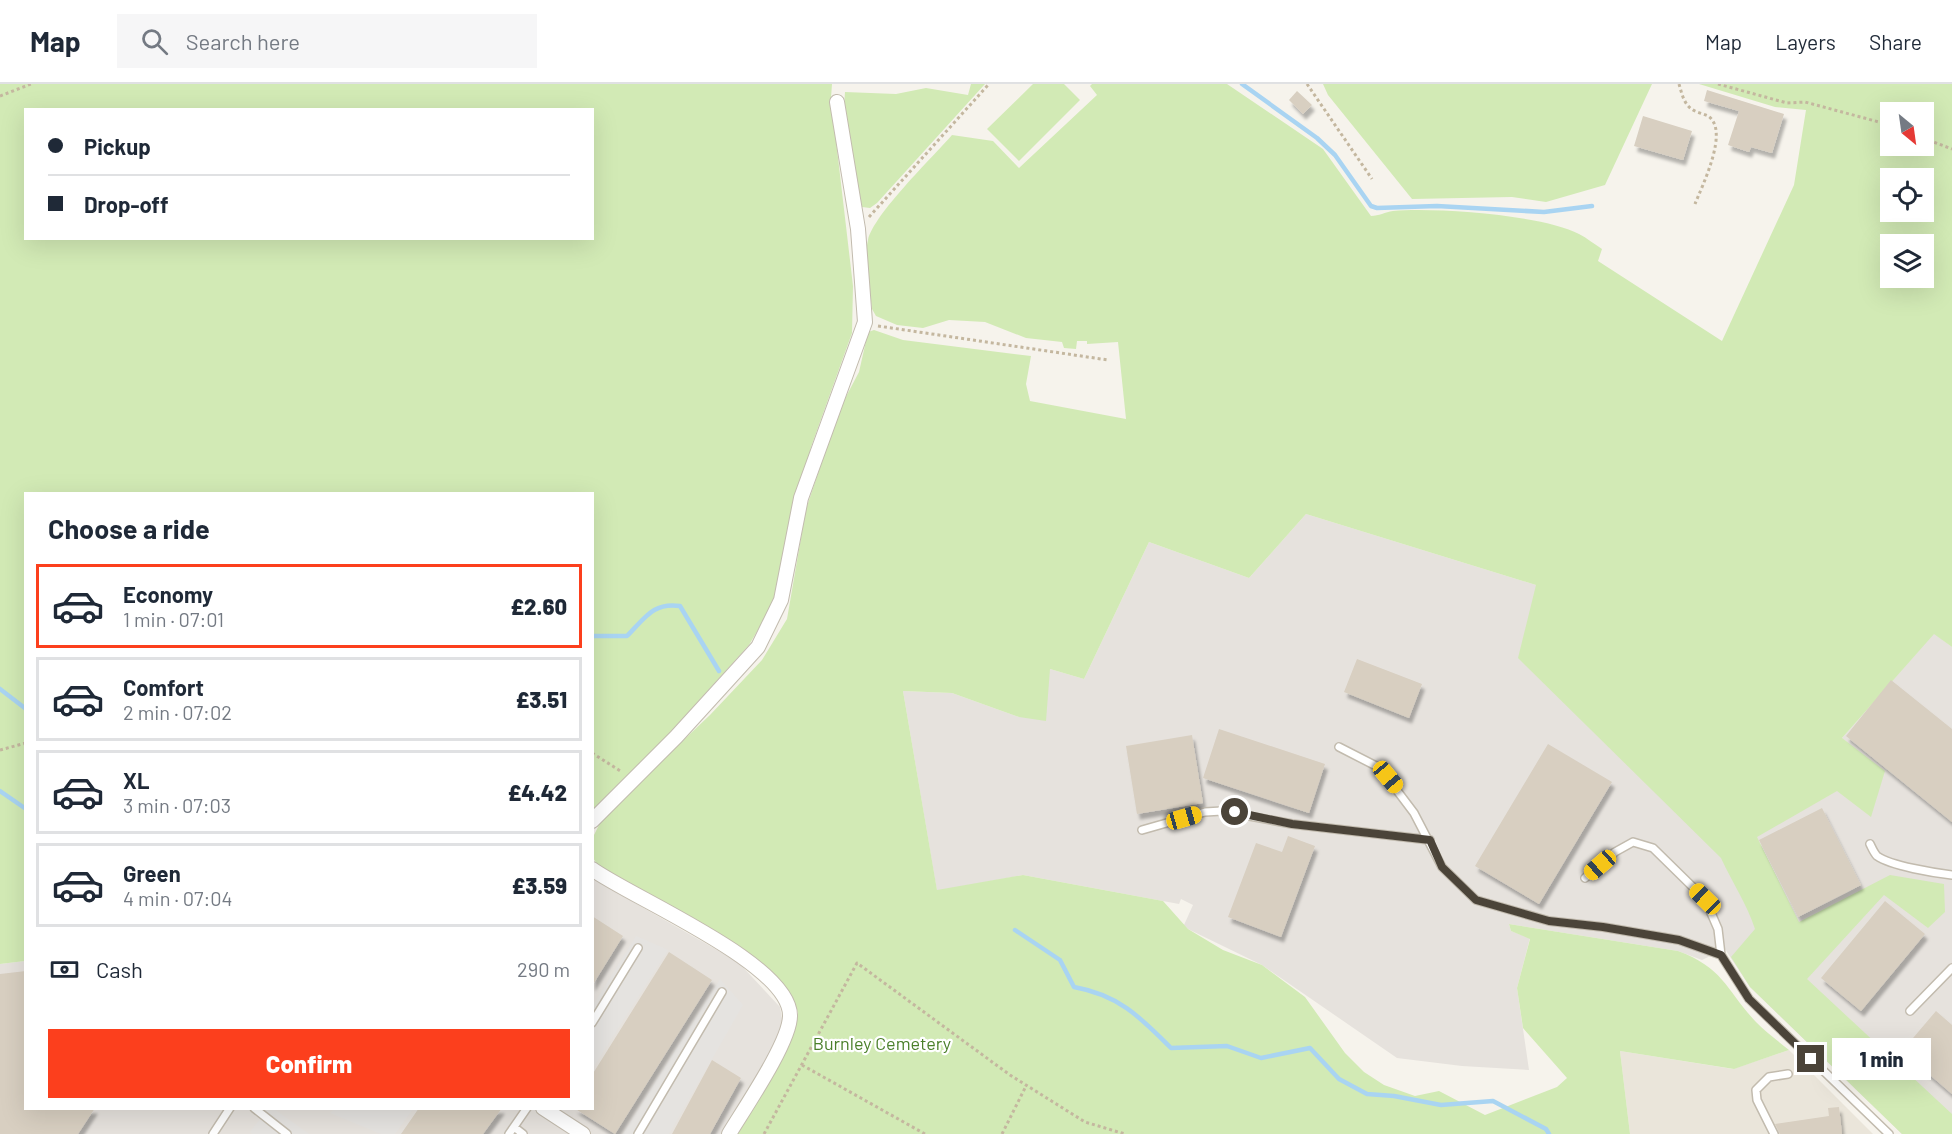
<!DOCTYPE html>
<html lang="en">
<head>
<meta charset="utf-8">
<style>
	:root { --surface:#fff; --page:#f6f6f7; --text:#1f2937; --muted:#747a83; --line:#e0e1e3; --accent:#fc3f1d }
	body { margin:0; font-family:Barlow,sans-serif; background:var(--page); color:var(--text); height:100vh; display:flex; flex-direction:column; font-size:22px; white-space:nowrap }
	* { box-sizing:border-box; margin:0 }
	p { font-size:20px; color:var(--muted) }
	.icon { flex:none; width:33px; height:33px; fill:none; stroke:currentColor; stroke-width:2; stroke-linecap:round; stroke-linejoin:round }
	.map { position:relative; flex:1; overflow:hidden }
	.sheet { position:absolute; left:24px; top:408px; width:570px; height:618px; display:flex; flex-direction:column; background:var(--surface); border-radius:0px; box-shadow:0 6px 24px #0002 }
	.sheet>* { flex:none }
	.guide { position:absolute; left:24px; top:24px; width:570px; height:132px; border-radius:0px; box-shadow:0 6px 24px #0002; display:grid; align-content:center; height:132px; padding:0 24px; background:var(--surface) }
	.needle { width:39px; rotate:151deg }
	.tools { position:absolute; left:1880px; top:18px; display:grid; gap:12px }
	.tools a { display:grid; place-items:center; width:54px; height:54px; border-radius:0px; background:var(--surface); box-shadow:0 6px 24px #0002; font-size:30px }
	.end { position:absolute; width:27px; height:27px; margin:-14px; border:8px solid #4b4439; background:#fff; box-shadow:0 0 0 3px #fff }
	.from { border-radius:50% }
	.bubble { position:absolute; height:42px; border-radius:0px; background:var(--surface); box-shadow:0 6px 24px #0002; font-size:20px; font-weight:800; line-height:42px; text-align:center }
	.car { position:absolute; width:18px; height:36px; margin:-18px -9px; border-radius:8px; box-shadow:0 0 4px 2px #0007; background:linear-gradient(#f5c518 24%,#345 0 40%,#f5c518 0 76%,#345 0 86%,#f5c518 0) }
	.guide b { display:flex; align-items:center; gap:21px; height:57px; font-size:22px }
	.guide b+b { border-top:2px solid var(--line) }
	.guide i { width:15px; height:15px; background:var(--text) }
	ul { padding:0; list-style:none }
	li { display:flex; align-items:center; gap:18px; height:84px; margin:0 12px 9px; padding:0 12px; border:3px solid var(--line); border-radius:0px }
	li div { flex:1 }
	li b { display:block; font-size:22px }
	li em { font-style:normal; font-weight:800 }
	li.selected { border-color:var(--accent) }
	li>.icon { width:54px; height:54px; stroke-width:1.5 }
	h2 { padding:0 24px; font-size:27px; line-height:72px }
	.pay { display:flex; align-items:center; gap:15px; height:66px; padding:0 24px; font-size:22px }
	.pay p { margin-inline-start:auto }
	.button { display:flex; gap:12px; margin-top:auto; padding:12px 24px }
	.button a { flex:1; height:69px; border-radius:0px; background:var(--accent); color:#fff; font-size:24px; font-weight:800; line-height:69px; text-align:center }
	header { display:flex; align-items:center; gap:36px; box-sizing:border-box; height:84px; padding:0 30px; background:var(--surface); border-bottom:2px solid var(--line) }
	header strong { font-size:28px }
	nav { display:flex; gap:33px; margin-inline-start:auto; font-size:21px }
	.search { width:420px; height:54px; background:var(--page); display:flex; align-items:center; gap:15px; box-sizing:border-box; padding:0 21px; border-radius:0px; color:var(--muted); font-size:22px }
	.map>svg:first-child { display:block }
</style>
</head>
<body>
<header>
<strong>Map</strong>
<div class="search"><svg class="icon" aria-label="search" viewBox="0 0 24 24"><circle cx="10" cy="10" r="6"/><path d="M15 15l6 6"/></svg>Search here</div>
<nav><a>Map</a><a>Layers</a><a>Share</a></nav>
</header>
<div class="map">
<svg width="1952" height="1050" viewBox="0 0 1952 1050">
	<defs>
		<filter id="shadow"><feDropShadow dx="3" dy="5.5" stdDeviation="1.5" flood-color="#0004"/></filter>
	</defs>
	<rect width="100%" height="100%" fill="#f6f3ec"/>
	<path fill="#eae5da" d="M1789 966 1873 1050H1630L1620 967 1733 985Z"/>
	<path fill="#e6e2dd" d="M1306 430 1536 501 1842 654 1934 549 1952 563V1050H1902L1750 903 1725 865 1702 876 1678 867 1509 840 1511 847 1530 854 1517 904 1529 986 1462 982 1397 974 1262 881 1188 845 1184 841 1193 821 1181 815 1179 820 1023 791 937 807 903 607 952 609 1019 633 1050 585 1084 595 1149 458 1249 494Z
		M593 795 738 878 780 923 785 952 729 1050H0V880L25 877 26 1024H592Z"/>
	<path fill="#d2eab5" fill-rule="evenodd" d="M0 0H832L831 14 853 202 852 249 811 363 774 518 749 561 666 653 593 725 592 410H26L25 877 0 880ZM26 26H592V154H26Z
		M971 0H985L877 119 870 124 862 123 844 23 845 8 896 10 926 4 968 11Z
		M1033 0H1064L1080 16 1019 77 987 45Z
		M1092 0H1227L1323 65 1371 132C1379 132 1385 128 1393 127 1434 123 1543 131 1579 150 1587 154 1594 160 1602 165L1598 177 1722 257 1794 101 1806 26 1775 23 1699 0H1952V563L1934 550 1842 654 1885 687 1871 733 1837 707 1757 753 1799 838 1890 791 1944 800 1945 828 1928 844 1884 811 1807 895 1952 1030V1050H1902L1750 903 1731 873 1755 845C1747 820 1732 798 1721 774L1518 574 1536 501 1306 430 1249 494 1149 458 1084 595 1050 585 1046 637 1019 633 952 609 903 607 937 806 1023 791 1163 817 1188 845 1223 866 1262 881 1305 913 1345 969 1364 988 1384 1001 1415 1012 1439 1007 1485 1031 1557 1003 1567 994 1523 944 1517 904 1530 855 1511 847 1509 840 1678 867C1724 884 1726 906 1756 938 1766 948 1778 957 1789 966L1734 985 1620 967 1630 1050H729L798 929C782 870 652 814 600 785L593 774V753L600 739 615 721 710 631 762 576 787 535 806 425 840 324 859 288 868 248 874 246 903 256 1031 272 1026 300 1030 317 1126 335 1118 258 1087 260V257H1077L1076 265 1064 264 1062 258 1026 254 985 238 949 236 923 244 897 241 876 232 872 225C870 204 863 177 868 156 874 130 932 74 952 51L993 57 1019 84 1097 11 1090 2ZM1890 28H1923V62H1890ZM1890 94H1923V128H1890ZM1890 160H1923V194H1890Z
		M1323 0H1652L1605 101 1546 118 1512 113 1412 115 1328 11Z"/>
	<path fill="#e5e3e0" d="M636 852 668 866 593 984V921Z
		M720 895 743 921 669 1050H623Z
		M248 1025H274L309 1050H252L250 1048 261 1034Z
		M334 1025V1024L413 1025 395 1050H381L330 1029Z"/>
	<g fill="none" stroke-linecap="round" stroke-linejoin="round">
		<path stroke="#a9d4f2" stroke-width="4.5" d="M1242 0 1317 54 1335 71 1371 122 1377 124 1437 122 1544 128 1592 122
			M592 552H627C645 534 653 518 680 522L719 587
			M0 605 26 625
			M0 707 26 725
			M1015 846 1060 876 1074 903C1119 911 1140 933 1171 964L1227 962 1261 974 1310 964 1339 995 1367 1010 1394 1012 1441 1021 1493 1017 1546 1045 1549 1050"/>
	</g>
	<path fill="#d8cfc1" filter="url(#shadow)" d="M1707 6 1784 30 1772 69 1751 63 1749 68 1728 61 1739 27 1704 17Z
		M1297 7 1312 21 1303 30 1289 16Z
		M1643 32 1692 47 1683 76 1634 62Z
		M1357 575 1422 600 1409 634 1344 608Z
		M1891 596 1952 645V738L1846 652Z
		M1219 645 1325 680 1309 729 1203 694Z
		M1192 651 1203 719 1137 730 1126 662Z
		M1548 660 1612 698 1539 820 1475 782Z
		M1822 724 1861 801 1798 833 1759 756Z
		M1288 752 1315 762 1281 853 1228 833 1256 759 1282 768Z
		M1885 817 1925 850 1861 927 1821 894Z
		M592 832 623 852 592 902Z
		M669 868 712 896 615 1050 574 1024H592V991Z
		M26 887V1024H95L78 1050H0V890Z
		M1936 927 1952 941V1010L1902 967Z
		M712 976 741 994 710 1050H672Z
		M1839 1023 1842 1050H1780L1775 1040 1829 1032 1828 1024Z
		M419 1024H502L483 1050H401Z"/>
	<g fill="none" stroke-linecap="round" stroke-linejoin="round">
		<g stroke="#c2bbae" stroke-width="10">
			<path id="service" d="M1339 663 1380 684 1414 729 1442 783 1476 816 1549 837 1603 843 1679 856 1721 871
				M1142 746 1205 728 1222 727 1292 740 1430 756
				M1870 760C1872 764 1874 769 1877 772 1891 782 1935 789 1952 791
				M1585 794 1615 768 1633 758 1653 764 1705 815 1718 845 1721 871 1749 915 1889 1050
				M1910 927 1952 884
				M592 939 638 864
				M254 1024 287 1050
				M514 1043 523 1050
				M213 1050 230 1024
				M509 1050 527 1024
				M638 1050 722 908
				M1774 1050 1757 1016 1756 1006 1769 993 1788 990"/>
		</g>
		<g stroke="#c2bbae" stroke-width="16">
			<path id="minor" d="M592 737 676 653 758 563 781 516 801 414 865 238 858 145 837 18
				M592 785C632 814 791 880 790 932 790 958 744 1025 729 1050
				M543 1024 583 1050"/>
		</g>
		<path stroke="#c4b79f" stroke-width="3" stroke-dasharray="3 3" stroke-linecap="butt" d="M1307 0 1372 95
			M1679 0C1682 10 1684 22 1695 27 1699 29 1704 30 1708 32 1730 46 1702 102 1695 120
			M1718 0 1787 19 1805 18 1890 41
			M0 12 31 0
			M1923 54 1952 65
			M869 133 989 0
			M878 242 1108 276
			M0 666 26 659
			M592 669 622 688
			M802 981 925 1050
			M764 1050 857 879 1010 991 1085 1038 1125 1050
			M1002 1050 1026 1002"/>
		<use href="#service" stroke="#fff" stroke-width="7"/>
		<use href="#minor" stroke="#fff" stroke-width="14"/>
	</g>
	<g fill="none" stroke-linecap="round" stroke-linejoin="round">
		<path stroke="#4b4439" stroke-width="8" d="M1235 728 1292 740 1430 756 1442 783 1476 816 1549 837 1603 843 1679 856 1721 871 1749 915 1811 975"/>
	</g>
	<g text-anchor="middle" stroke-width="4.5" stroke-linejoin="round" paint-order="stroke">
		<g font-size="18" fill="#4a7f2a" stroke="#fff">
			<text x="882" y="966">Burnley Cemetery</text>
		</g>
	</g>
</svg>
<div class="tools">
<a><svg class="needle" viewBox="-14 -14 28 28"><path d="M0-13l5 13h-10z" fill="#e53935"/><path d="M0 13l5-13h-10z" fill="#747a83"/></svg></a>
<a><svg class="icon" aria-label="locate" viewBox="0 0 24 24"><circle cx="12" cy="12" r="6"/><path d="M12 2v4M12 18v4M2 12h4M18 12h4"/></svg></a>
<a><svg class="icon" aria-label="layers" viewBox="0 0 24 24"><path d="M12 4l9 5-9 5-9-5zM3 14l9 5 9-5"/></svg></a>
</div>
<i class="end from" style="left:1235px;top:728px"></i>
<i class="end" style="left:1811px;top:975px"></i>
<div class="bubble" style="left:1832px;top:954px;width:99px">1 min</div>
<i class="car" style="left:1388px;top:693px;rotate:140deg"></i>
<i class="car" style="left:1184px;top:734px;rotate:74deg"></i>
<i class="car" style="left:1600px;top:781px;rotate:229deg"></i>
<i class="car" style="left:1705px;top:815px;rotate:314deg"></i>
<div class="guide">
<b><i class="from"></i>Pickup</b>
<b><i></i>Drop-off</b>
</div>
<section class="sheet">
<h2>Choose a ride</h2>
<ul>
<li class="selected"><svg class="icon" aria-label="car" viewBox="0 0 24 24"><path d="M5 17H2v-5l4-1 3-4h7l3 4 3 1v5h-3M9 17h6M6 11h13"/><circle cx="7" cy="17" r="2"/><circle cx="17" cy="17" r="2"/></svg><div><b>Economy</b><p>1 min · 07:01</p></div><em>£2.60</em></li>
<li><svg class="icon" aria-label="car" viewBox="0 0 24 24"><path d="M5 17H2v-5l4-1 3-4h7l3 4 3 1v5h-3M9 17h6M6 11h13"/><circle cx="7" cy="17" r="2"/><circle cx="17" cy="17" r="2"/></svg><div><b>Comfort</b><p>2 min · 07:02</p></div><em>£3.51</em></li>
<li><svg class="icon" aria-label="car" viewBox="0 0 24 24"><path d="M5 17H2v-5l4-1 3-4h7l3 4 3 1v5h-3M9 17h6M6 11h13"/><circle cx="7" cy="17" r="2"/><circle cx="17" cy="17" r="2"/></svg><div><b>XL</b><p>3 min · 07:03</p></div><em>£4.42</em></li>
<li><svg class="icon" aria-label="car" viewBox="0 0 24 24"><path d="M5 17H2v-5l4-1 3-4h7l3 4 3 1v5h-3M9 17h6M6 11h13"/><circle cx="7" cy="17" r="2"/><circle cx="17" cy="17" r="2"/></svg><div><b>Green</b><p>4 min · 07:04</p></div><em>£3.59</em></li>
</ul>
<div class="pay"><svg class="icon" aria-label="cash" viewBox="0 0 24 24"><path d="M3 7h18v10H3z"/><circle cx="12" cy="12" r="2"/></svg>Cash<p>290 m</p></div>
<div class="button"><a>Confirm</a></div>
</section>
</div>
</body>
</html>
